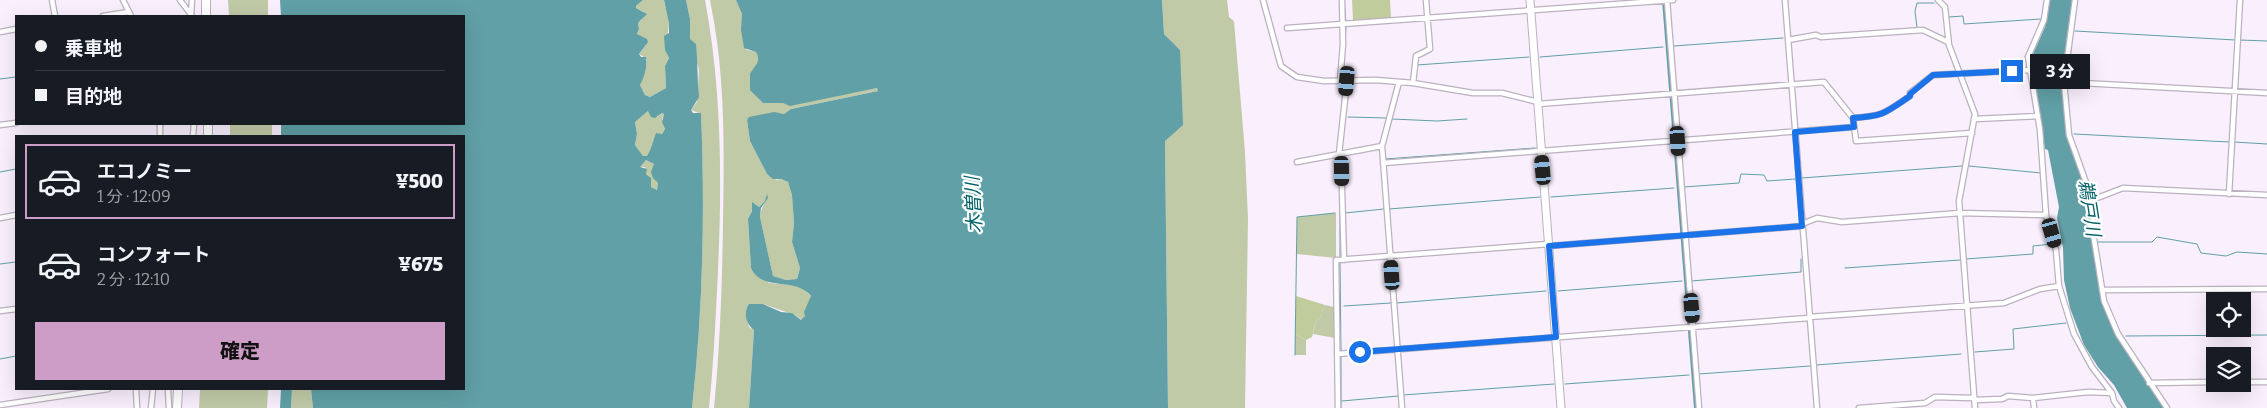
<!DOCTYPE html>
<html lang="ja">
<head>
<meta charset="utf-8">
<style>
	:root { --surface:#171b24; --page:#20242c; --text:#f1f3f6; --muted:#9ea1a6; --line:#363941; --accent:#cd9cc7 }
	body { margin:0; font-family:Bitter,"Noto Sans JP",serif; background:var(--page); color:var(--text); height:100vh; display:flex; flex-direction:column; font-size:19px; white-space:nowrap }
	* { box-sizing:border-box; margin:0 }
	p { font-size:16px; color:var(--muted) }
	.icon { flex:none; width:28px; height:28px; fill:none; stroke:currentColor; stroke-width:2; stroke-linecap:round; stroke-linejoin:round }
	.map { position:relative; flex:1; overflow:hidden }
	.drawer { position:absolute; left:15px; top:135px; width:450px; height:255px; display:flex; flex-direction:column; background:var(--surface); border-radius:0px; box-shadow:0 5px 20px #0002 }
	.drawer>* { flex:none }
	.top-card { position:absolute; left:15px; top:15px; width:450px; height:110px; border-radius:0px; box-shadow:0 5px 20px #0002; display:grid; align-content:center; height:110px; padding:0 20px; background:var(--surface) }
	.fabs { position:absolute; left:2206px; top:292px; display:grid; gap:10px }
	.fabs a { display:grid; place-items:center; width:45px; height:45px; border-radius:0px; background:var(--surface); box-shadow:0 5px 20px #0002; font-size:25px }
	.end { position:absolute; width:22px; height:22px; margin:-11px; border:6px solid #1a73e8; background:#fff; box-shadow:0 0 0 2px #fff }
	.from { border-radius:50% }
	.bubble { position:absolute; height:35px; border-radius:0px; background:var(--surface); box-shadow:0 5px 20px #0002; font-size:16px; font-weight:800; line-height:35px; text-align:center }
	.car { position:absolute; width:15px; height:30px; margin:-15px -8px; border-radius:6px; box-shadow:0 0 4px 1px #0007; background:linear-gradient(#222 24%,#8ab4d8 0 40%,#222 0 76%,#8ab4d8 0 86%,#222 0) }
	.top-card b { display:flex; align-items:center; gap:18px; height:48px; font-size:19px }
	.top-card b+b { border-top:1px solid var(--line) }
	.top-card i { width:12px; height:12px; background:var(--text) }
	ul { padding:9px 0 0; list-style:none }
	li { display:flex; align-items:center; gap:15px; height:75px; margin:0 10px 8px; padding:0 10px; border:2px solid transparent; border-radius:0px }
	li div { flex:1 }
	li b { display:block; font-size:19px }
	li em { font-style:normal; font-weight:800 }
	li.active { border-color:var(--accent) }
	li>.icon { width:45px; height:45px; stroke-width:1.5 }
	.button { display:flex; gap:10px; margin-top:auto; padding:10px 20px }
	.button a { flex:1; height:58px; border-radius:0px; background:var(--accent); color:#111; font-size:20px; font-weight:800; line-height:58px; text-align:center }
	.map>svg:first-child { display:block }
</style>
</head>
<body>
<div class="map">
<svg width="2267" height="408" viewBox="0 0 2267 408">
	<rect width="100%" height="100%" fill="#f9effd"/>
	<path fill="#c1caa7" d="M228 0H268V16H229Z
		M643 0H664C665 7 669 16 669 23 669 35 662 47 669 58L665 66 666 88 650 97 645 95 640 85C643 77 647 68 647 59L639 54 646 45 637 34 639 29 638 23 642 20 644 12 636 8V6Z
		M686 0H705C723 96 722 193 717 291 715 330 713 369 709 408H692C703 311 705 211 701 114L691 110 697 102 699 70 690 39V19Z
		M710 0H736L742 14 743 43 747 50 757 52 759 58 750 89 763 103H783L877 88 878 91 791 109 784 114 776 113 747 120 750 141 767 174 777 180 780 179 788 182 792 195 794 223 792 242 800 268 797 279 786 280 773 276 760 217C761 209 765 203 767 194L765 201 759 207 755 204 748 219 751 268 769 283 800 286 811 296 805 316 802 320 795 315 763 304 746 313 749 327 754 330 749 408H714C720 348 722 287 723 226 724 148 726 78 710 0Z
		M1162 0H1227L1229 17 1234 21 1245 152 1248 219 1245 408H1168L1165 141 1180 50 1164 34Z
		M648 111 657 117 662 113 664 114 662 119 665 129 647 156H643L635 145 637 134 635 122Z
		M230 124H272V136H230Z
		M646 160 654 164 655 180 658 183 657 190 651 187 649 176 646 174 645 167H640Z
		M1336 213V258L1297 254V217Z
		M1325 305 1334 307 1335 338 1313 334 1316 321 1320 318Z
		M1295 334 1306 340V355H1295Z
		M200 389H268L267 408H199Z
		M292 389H311L313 408H291Z"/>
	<path fill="#c0cc9b" d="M1352 0H1390L1391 18 1353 21Z
		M1296 296 1325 305 1320 318 1316 321 1312 337 1306 340 1295 334Z"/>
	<path fill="#60a0a6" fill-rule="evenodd" d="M280 0H643L636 6V8L647 14 638 23 639 29 637 34 647 39 648 42 639 54 641 57H646C648 66 644 77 640 85L645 95 650 97 666 88 665 66 669 58 665 50 664 36 669 33V23L664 0H686L690 19V39L696 44C698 62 697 80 699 97L691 110 693 113H701C705 211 703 311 692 408H313L311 389H464V136H281V124H464V16H281ZM648 111 651 117 655 118 662 113 664 114 662 122 665 129 662 134 656 133C653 141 652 148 647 156H643L635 145 637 134 635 122ZM646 160 654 164 651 172 653 178 658 183 657 190 651 187V178L646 174 647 169 640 167Z
		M736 0H1162L1164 34 1180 50 1183 125 1165 141 1168 408H749L754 330C746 324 743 313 749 304H763L781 312 792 313 801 320 805 316 804 312 811 296C795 276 763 293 751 268L748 219 752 211V202L759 207 765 201 767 194 768 198 761 208 760 217 773 276 786 280 797 279 800 268 792 242 794 223 792 195 788 182 781 179H773L767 174 750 141 747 120 749 117 774 112 784 114 791 109 878 91 877 88 790 106 783 103H763L750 90V74C754 66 762 62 756 52L744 48 741 30 742 14Z
		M1662 0H1666L1697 408H1694Z
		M2050 0H2072L2061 82 2067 135 2091 204 2092 241 2102 301 2112 325 2123 344 2165 408H2127L2114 385 2098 367 2084 345 2070 308 2064 280 2063 247 2057 218 2059 207 2048 150 2045 149 2032 66 2033 54 2045 27Z
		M281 389H292L291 408H280Z"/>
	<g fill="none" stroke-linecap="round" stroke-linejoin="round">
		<path stroke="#60a0a6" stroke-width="1" d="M1344 0 1346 22
			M1949 17 1963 16 1964 24 2041 19
			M2075 31 2235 40
			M1861 32 1917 28 1915 11 1917 3H1934
			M2240 40 2267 41
			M1674 46 1783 38
			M1540 57 1663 47
			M1417 65 1529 57
			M0 79 16 77
			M1343 79 1346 26
			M1342 109 1343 83
			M1348 117 1387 118
			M2074 134 2229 142
			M2234 142 2267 144
			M1385 152 1384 146 1392 119 1437 121 1467 119
			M1385 159 1535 148
			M1969 166 2041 173 2039 151
			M0 172 16 169
			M1802 178 1962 166
			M1684 187 1739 183 1741 174 1764 175 1767 181 1795 179
			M1551 197 1674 188
			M1389 209 1540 197
			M1345 213 1384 209
			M2097 242H2152L2157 237 2197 244 2201 253 2226 256 2237 252 2267 254
			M2057 244 2062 243
			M1340 257V179
			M1966 259 2033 254V246L2052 244
			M1340 261 1341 352
			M0 264 16 262
			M1845 268 1960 260
			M1691 281 1801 272V259
			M2208 287H2267
			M1558 291 1682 281
			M1396 303 1546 291
			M1344 306 1391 303
			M2126 336 2267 335
			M1975 352 2014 349 2013 329 2066 323
			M1295 355 1297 217 1335 213
			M1341 356V408
			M0 359 16 356
			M1816 365 1961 354
			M1699 374 1810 366
			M1565 384 1689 375
			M1403 395 1554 384
			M1342 401 1398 396"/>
		<g stroke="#bbb1bf" stroke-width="7">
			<path id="street" d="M52 0 55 16
				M123 0 131 16
				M180 0 192 16
				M1263 0 1281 66 1297 77 1324 81 1376 80 1413 83 1473 93H1502L1538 102
				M1667 0 1699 408
				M1785 0 1817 408
				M1938 0 1945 7 1949 45 1975 114 1959 201 1975 408
				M2047 0 2044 20 2028 57 2040 130 2046 215 2056 250 2059 286 2074 334 2092 367 2112 393 2114 401 2119 408
				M2075 0 2064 82 2069 135 2093 202 2094 239 2104 301 2118 334 2167 408
				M191 15 192 0
				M103 16 129 12
				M1287 28 1673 0
				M0 32 16 29
				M1788 40 1816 35 1821 37 1923 30 1948 42
				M1340 81 1343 44 1342 0
				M1399 82 1382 146 1402 408
				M2064 82 2267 93
				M1413 83 1416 56 1430 49 1426 0
				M1538 104 1824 82 1853 118C1884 116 1885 113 1910 96V93L1933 75 2029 70
				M1853 118 1856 141 1972 133
				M1975 119 2038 116
				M160 124V136
				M0 125 16 123
				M193 136 194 124
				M1339 154 1347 81
				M1341 154 1344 260
				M1297 162 1382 146
				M1383 163 1854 127
				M2229 194 2240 0
				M2092 200 2123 188 2267 195
				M0 218 16 215
				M1802 224 1817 218 1842 222 1960 213 2046 215
				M1549 246 1802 226
				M2102 290 2267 289
				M0 311 16 309
				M1809 317 2004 303 2040 289 2059 286
				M1337 354 1809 318
				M2242 382H2267
				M2149 383 2215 382
				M136 389 137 408
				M168 389 169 408
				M2033 398 2034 408
				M1974 400 2002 399 2008 396 2033 398 2088 392 2112 393
				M0 405 108 389
				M151 408 153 389
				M1338 408 1336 260 1549 244
				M1859 408 1925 403 1935 397 1973 398"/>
		</g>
		<g stroke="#bbb1bf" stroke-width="9">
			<path id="secondary" d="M1530 0 1561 408"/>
		</g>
		<g stroke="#bbb1bf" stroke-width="10">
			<path id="primary" d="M206 0V16
				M208 136V124
				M177 408 178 389"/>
		</g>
		<use href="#street" stroke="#fff" stroke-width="4.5"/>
		<use href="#secondary" stroke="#fff" stroke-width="7"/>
		<use href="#primary" stroke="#fff" stroke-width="8"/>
	</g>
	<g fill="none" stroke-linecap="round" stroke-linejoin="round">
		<path stroke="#1a73e8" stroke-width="6" d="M1360 352 1556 337 1549 246 1802 226 1795 132 1854 127 1853 118C1884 116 1885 113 1910 96V94L1933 75 2012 71"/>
	</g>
	<g text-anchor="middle" stroke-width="4.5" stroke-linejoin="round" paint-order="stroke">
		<g font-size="19" font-style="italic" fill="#05646a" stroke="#fff">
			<text transform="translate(973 205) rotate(-93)" y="7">木曽川</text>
			<text transform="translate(2090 208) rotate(81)" y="7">鵜戸川</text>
		</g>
	</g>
</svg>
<div class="fabs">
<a><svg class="icon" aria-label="locate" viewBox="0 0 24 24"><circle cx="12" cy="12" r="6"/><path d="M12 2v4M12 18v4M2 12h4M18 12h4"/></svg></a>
<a><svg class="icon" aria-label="layers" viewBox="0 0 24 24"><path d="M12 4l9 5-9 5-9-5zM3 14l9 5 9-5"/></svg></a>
</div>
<i class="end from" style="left:1360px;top:352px"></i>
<i class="end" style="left:2012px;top:71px"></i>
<div class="bubble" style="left:2030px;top:54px;width:60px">3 分</div>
<i class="car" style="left:1347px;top:81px;rotate:185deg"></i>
<i class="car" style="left:1678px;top:141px;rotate:176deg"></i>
<i class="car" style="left:1543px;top:170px;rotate:355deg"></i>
<i class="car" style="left:1342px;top:171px;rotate:179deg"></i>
<i class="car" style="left:2052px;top:233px;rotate:164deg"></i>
<i class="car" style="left:1392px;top:275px;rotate:356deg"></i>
<i class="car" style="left:1692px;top:308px;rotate:175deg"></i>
<div class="top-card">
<b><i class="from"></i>乗車地</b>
<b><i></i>目的地</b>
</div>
<section class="drawer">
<ul>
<li class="active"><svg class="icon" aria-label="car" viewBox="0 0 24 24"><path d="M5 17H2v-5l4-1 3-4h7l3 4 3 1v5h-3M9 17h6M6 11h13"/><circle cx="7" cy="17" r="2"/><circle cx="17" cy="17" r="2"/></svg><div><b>エコノミー</b><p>1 分 · 12:09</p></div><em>¥500</em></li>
<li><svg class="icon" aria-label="car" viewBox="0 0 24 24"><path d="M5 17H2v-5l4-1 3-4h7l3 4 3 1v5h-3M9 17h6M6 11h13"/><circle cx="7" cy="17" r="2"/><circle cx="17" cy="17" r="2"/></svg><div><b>コンフォート</b><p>2 分 · 12:10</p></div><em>¥675</em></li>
</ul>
<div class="button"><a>確定</a></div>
</section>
</div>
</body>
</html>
